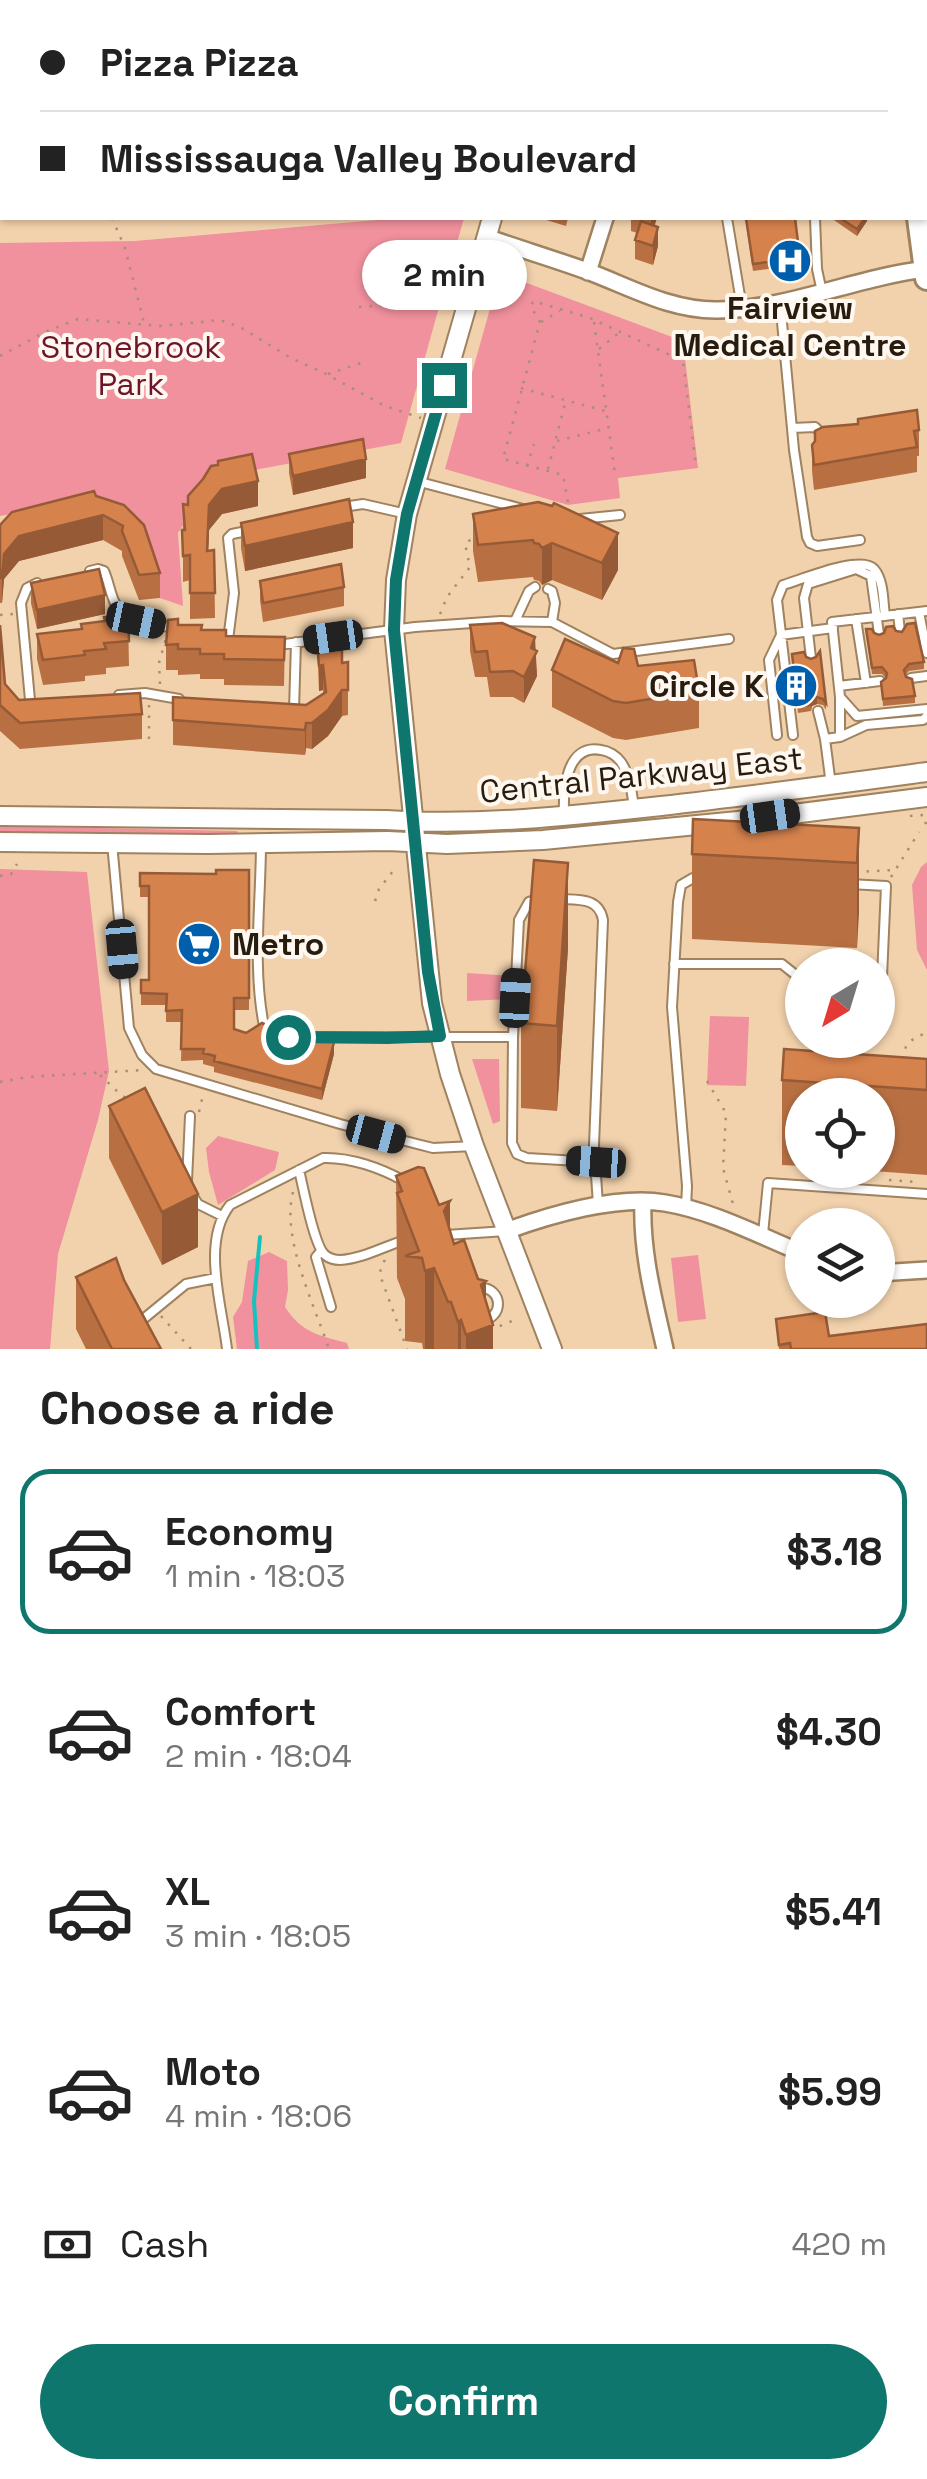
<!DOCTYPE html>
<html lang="en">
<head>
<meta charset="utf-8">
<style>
	:root { --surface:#fff; --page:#f6f6f6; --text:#222; --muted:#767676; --line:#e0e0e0; --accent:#0f766e }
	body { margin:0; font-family:"Space Grotesk",sans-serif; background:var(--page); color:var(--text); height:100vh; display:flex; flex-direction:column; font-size:38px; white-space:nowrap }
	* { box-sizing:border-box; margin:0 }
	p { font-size:32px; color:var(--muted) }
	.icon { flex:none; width:55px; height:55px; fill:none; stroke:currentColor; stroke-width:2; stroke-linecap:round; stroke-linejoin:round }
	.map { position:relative; height:1349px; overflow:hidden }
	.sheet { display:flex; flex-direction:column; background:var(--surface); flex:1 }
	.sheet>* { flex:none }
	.hud { position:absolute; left:0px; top:0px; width:928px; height:220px; box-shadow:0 2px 8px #0004; display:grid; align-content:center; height:220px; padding:0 40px; background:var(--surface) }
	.needle { width:65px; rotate:218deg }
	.fabs { position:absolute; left:785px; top:948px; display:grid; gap:20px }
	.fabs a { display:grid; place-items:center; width:110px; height:110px; border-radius:50%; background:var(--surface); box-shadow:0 2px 8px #0004; font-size:50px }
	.end { position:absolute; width:45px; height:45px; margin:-22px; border:12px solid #0f766e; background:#fff; box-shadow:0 0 0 5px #fff }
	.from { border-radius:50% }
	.bubble { position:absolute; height:70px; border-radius:35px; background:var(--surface); box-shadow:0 2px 8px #0004; font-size:32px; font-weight:700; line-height:70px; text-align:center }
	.car { position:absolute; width:30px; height:60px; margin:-30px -15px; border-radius:12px; box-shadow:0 0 8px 2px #0007; background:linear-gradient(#222 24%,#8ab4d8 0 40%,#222 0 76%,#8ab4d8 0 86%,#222 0) }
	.hud b { display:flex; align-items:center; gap:35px; height:95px; font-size:38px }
	.hud b+b { border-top:2px solid var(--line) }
	.hud i { width:25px; height:25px; background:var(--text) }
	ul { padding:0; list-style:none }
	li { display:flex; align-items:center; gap:30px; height:165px; margin:0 20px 15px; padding:0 20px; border:5px solid transparent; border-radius:30px }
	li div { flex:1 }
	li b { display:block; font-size:38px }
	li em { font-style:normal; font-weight:700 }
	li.current { border-color:var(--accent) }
	li>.icon { width:90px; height:90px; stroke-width:1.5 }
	h2 { padding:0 40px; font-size:45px; line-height:120px }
	.pay { display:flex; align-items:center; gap:25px; height:110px; padding:0 40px; font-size:38px }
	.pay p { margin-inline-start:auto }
	.button { display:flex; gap:20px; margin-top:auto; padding:20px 40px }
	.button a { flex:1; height:115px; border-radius:60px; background:var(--accent); color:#fff; font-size:40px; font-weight:700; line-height:115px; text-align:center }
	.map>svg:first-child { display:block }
</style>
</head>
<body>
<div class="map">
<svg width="927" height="1349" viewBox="0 0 927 1349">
	<rect width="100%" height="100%" fill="#f2d2ad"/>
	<path fill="#f0919d" d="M400 218H464L401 443 210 478 202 495 178 533 183 606 160 598 144 551 99 498 0 516V243L135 241Z
		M500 273 683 341 698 468 618 478 620 498 568 505 445 469Z
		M0 826 237 831 238 833 237 835 0 834Z
		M927 862V970L917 950 912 885 921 867Z
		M0 869 87 872 109 1071 98 1120 58 1254 50 1349H0Z
		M467 973 513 976 511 999 467 1001Z
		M710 1016 749 1017 746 1086 707 1085Z
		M472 1059H499L500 1121 493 1124Z
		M218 1136 279 1152 275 1170 218 1205 209 1172 206 1148Z
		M269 1252 287 1261 288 1290 285 1307C302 1333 318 1335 347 1343L349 1349H237L233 1317 242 1302 248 1261Z
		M698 1255 706 1319 678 1322 671 1258Z"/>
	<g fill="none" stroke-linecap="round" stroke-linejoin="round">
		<path stroke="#15c3be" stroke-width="4" d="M257 1349 254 1301 260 1237"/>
		<g stroke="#9f825f" stroke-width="12">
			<path id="service" d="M175 0V2
				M298 0V2
				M433 0V2
				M727 218 742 308
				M815 218 817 269 822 292
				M780 301 794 450 807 537 810 543 817 546 860 540
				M792 428 815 427 823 435
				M416 481 523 509
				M343 507 363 504 407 514
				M580 519 620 515
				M90 571 98 569 104 571C109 582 110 593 115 603 125 624 155 624 175 628
				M548 589 552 591 555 603 552 622
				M919 612 927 653
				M898 614 900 631
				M856 619 866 683
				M515 621 529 591 535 587
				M228 640 234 593 228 538 232 534 247 531
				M277 645 415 627 501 621 552 622 613 654 729 639
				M811 658 804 598 808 584 856 569 871 576 879 634
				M911 678 927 676
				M839 686 880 681
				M119 695 145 693 179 699
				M840 697 857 716 927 709
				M32 706 30 700 21 603 27 588 37 583
				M292 710H294L296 642
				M818 711 825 739 831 785
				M777 735 769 660 781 635 833 628
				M793 735 777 600 783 585C801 580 861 554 874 569 884 580 883 602 885 616
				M840 737V697L832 622 927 611
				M825 739 840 737 866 725 923 720 927 716
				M564 816C563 793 565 743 601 750 609 751 617 756 621 762 630 775 632 793 634 808
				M261 842C261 902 252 966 264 1026L270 1030
				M112 843 129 1028 142 1055 156 1069 340 1124 417 1144 433 1148 474 1146
				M849 884 886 886 882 977 878 980
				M540 898 529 902 519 920 513 1037 512 1143 517 1154 527 1158 595 1162
				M559 899C578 900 599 897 603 920L594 1145 598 1205
				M674 964H782L802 980
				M307 1037H513
				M299 1170C303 1186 314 1246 325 1255 330 1259 334 1260 340 1260 361 1259 383 1247 402 1241
				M187 1181 190 1116
				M194 1198 198 1204 222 1216
				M686 1208 687 1186 672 1007 678 902 681 885 693 878H701
				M763 1234 768 1183 927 1194
				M446 1235 506 1231
				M321 1251 316 1257 331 1307
				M466 1304a16 16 0 1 1 32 0a16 16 0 1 1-32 0Z
				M136 1325 186 1284 216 1278
				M227 1349C222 1305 201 1242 230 1205L323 1158C350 1157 381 1168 404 1181"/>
		</g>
		<g stroke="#9f825f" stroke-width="20">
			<path id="minor" d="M762 2 780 0
				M486 237C520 249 554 259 587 271 630 287 671 311 718 310 789 309 857 277 927 269
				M588 272 605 218
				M643 1202C641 1252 654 1300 665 1349
				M506 1231C550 1215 618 1195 665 1203 713 1211 758 1235 802 1253
				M878 1273 927 1270"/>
		</g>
		<g stroke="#9f825f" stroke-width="22">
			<path id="tertiary" d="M535 0V2
				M492 218 407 514 396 580 394 630 432 1003 450 1074 474 1146 552 1349
				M0 816 386 820C478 826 570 816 661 806 750 796 838 784 927 772
				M0 842 208 844 388 841 447 844 543 840 738 821 927 797"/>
		</g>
		<g stroke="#9f825f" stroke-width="28">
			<path id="primary" d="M888 0V2
				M919 0V2
				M925 43 927 58
				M919 218 927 278"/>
		</g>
		<path stroke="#a88f73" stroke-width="2.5" stroke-dasharray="2.5 8" stroke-linecap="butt" d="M367 0V2
			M833 2 846 0
			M112 218 125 248 144 323
			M359 307 412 303
			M541 322 560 311
			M594 322 615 474
			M599 349 620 332
			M0 356 45 332 78 319 160 326 220 320 240 327 291 358 326 374 385 406 421 418
			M328 374 361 363
			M521 388 605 411
			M557 441 608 428
			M527 466 534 444
			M548 469 566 400
			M568 502 563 475 503 459 540 322 531 307 533 301 590 318 683 361 696 466
			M440 614 447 597 470 567 465 544 474 537
			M0 615 13 614
			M160 684 159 663 166 638
			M149 705V745
			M910 816 924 815 927 830
			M856 872 894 870
			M0 876 11 874 17 864
			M891 877 919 832
			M375 901 379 889 393 871
			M904 1059C903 1043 912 1039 926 1033
			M100 1075 121 1095 128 1099
			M707 1081 726 1113 723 1168 733 1204
			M0 1082 28 1077 143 1070
			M199 1112 203 1095
			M889 1180 916 1182
			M293 1192C281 1238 314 1304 329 1349
			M385 1260 381 1266 380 1275 407 1349
			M161 1316 191 1349
			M490 1330 517 1319"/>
		<use href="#service" stroke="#fff" stroke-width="8"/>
		<use href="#minor" stroke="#fff" stroke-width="15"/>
		<use href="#tertiary" stroke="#fff" stroke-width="18"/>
		<use href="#primary" stroke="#fff" stroke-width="22"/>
	</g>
	<path fill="#b87042" d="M0 0H26L25 2H2V68H0Z
		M192 0H282V2H192Z
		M543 218H568L566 226 543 219Z
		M631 218H657L654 225 658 246 653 265 635 259V240L637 233 631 231Z
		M745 218H795L800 265 753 271Z
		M831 218H867V221L857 236Z
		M919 430V456H917V472L814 490 812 471V445Z
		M289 454 366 478 293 495 289 473Z
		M96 496 124 505 160 573V598L139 600 122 556V551L103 540 19 561 4 579 2 603H0V525Z
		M538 502 618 570 602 600 552 580 542 585 539 581 534 580 533 577 478 582 473 551V514Z
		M183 504 258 506 222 514 209 530 208 551 214 550 215 618 190 619V580L183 582Z
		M241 523 353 548 245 571 241 548Z
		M260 581 344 587V606L263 622 260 600Z
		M31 583 105 614 37 629 31 603Z
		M128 615 129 666 106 668V674L85 676V681L43 685 37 659V634L81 629V624L104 622V617Z
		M0 625 5 684 19 700 142 714V739L20 749 0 731Z
		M178 625 226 636 285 637 284 686 224 685V679H200V674L178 675V670H166V645Z
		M470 625 535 650 537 676 524 703 513 697H490L487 677H475L470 651Z
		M866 629 879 635 896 631 920 648 924 662V669L909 671 905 675 915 696V703L883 706 881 682 886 678 882 674H872Z
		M317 643 342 663 348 662V715L342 716 328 736 312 749 306 748 305 755 173 745V697L306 705 323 694V690L319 691Z
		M792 654 826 703V710L823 705 817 704 812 706 811 711 798 713Z
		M618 663 638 666 699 691V728L626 740 613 738 552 707V670Z
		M859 828 857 948 692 939V854Z
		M249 870V1010H234V1029L334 1054 322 1100 214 1072V1067L203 1064V1060L181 1061 182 1022H166V1005H141V980H149V897H140V873L216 874Z
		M568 948 557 1111 521 1108V1023Z
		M927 1059V1175L860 1170H878V1095H802V1166L782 1165V1080Z
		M109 1106 198 1247 162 1265 109 1158Z
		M396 1176 450 1231 454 1244 486 1302 493 1349H423L422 1343 405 1341V1299L397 1278Z
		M76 1277 124 1280 161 1349H86L76 1329Z
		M776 1319 829 1336 927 1349H779Z"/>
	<path fill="#965b36" d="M651 218H657L651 237Z
		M865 218H867V221L857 236V229Z
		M658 227V246L653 265V246Z
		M366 459V478L293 495V476Z
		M258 481V506L222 514 209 530 207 576 209 505 222 489Z
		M103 515V540L19 561 4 579 2 603V578L4 554 19 536Z
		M353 522V548L245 571V546Z
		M618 533V570L602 600V563Z
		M552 543V580L542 585V548Z
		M105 595V614L37 629V610Z
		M535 637 537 676 524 703V677L531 648Z
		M323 665V690L319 691V666Z
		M342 690V716L328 736 312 749V723Z
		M817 697V704L812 706 811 711 812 700Z
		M306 723V748L305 755V730Z
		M859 828V913L857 948V863Z
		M568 863V948L557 1111V1026Z
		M334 1042V1054L322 1100V1089Z
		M198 1194V1247L162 1265V1212Z
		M450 1201V1286L444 1211Z
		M434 1268V1349H425V1271Z
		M486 1281V1327L493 1325V1349H466V1335L481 1285Z
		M461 1320V1349H458V1322Z"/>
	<path fill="#d6824d" stroke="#965b36" stroke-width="2.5" d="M0 0H23L22 2H2V49H0Z
		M121 0H150V2H122Z
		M192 0H267L236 2H193Z
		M320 0H345L346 2H320Z
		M381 0H405L406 2H381Z
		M462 0H480L479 2H462Z
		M582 0H607L606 2H581Z
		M746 218H795L800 258 753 264Z
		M840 218H865L857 229Z
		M641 221 658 227 653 246 635 240Z
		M917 410 919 430 914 431 917 447 814 465 812 445 815 441V431L823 427 858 424V419Z
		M363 439 366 459 293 476 289 454Z
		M252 454 258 481 222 489 209 505 207 551 214 550 215 593H190V555L183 556 182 530H185L183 504 188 505V496L203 479 211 466 218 465V461Z
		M94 491 96 496 124 505 144 525 160 573 139 575 122 531 123 526 103 515 19 536 4 554 2 578H0V525L12 512Z
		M349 499 353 522 245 546 241 523Z
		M538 502 552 506 554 503 618 533 602 563 552 543 542 548 539 544 534 543 533 540 478 545 473 514Z
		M341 564 344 587 263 603 260 581Z
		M99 569 105 595 37 610 31 583Z
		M128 615 129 641 104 643 106 649 84 651 85 655 43 660 37 634 82 629 81 624 105 621 104 617Z
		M178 619V625H202L201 630H226V636L285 637 284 660 224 659V654H200V649H178V644L166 645 168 620Z
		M502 623 535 637 531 648 537 651 524 677 513 671 490 672 487 651 475 652 470 625Z
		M915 623 924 662 909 664 904 670 906 677 912 679 915 696 883 699 881 682 886 678 887 673 882 667 872 668 866 629H872L874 633 879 635 884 633 886 627 893 626 896 631 902 632 907 624Z
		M0 625 5 684 19 700 140 693 142 714 20 723 0 705Z
		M565 639 618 663 623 648 634 649 638 666 694 660 699 691 626 703 613 701 552 670Z
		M342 642V663L348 662V690H342L328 710 312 723H306L305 730 173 720V697L306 705 326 692 323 665 319 666 317 643Z
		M820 651 826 703 823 699 817 697 812 700 811 705 798 706 792 654 804 652 806 657 811 659 816 657Z
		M693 819 859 828 857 863 692 854Z
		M534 860 568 863 557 1026 521 1023Z
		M216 870H249V998H234V1029L246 1033 262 1023 286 1033H300L334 1042 322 1089 214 1061 215 1056 203 1053 204 1049H181L182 1010 166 1011 167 994 141 993V980H149V886H140V873L216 874Z
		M784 1049 927 1059V1090L782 1080Z
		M145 1088 198 1194 162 1212 109 1106Z
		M418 1167 424 1168 439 1205 450 1201 444 1211 454 1244 464 1240 478 1279 486 1281 481 1285 493 1325 466 1335 461 1320 458 1322 451 1302H448L434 1268 425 1271 422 1258 405 1256 419 1251 397 1193 402 1191 396 1176Z
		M116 1258 124 1280 161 1349H112L76 1277Z
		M825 1312 829 1336 927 1324V1349H791L790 1343 779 1345 776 1319Z"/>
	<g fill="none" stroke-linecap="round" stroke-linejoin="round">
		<path stroke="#0f766e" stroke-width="12" d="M288 1037 387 1038 440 1036 428 972 394 630 396 580 407 514 444 385"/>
	</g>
	<defs>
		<g id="hospital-disc" transform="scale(2.25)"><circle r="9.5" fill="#005fac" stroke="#fef8f0"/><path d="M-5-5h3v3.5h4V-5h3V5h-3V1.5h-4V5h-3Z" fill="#fff"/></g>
		<g id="building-disc" transform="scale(2.25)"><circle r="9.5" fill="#005fac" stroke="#fef8f0"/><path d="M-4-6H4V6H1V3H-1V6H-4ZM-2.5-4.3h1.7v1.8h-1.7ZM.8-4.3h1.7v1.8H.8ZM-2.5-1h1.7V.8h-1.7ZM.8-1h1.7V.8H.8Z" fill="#fff"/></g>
		<g id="supermarket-disc" transform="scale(2.25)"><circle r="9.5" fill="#005fac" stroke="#fef8f0"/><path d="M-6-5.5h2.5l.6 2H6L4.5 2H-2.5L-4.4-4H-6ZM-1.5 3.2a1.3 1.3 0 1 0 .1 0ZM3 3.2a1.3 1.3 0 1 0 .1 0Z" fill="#fff"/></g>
	</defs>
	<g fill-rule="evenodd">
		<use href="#hospital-disc" x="790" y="261"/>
		<use href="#building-disc" x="796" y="686"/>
		<use href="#supermarket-disc" x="199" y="944"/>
	</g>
	<g text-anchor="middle" stroke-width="8" stroke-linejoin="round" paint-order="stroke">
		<g font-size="32" font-weight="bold" fill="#271c0e" stroke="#fef8f0">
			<text x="790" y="319">Fairview<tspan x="790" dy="37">Medical Centre</tspan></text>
			<text x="764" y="697" text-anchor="end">Circle K</text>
			<text x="232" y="955" text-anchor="start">Metro</text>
		</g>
		<g font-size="32" fill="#6e142b" stroke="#fef8f0">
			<text x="131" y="358">Stonebrook<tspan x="131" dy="37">Park</tspan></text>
		</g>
		<g font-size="32" fill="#271c0e" stroke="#fef8f0">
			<text transform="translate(641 775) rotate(-6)" y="11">Central Parkway East</text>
		</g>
	</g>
</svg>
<div class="fabs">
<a><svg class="needle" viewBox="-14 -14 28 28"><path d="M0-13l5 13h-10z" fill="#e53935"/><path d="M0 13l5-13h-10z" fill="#767676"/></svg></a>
<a><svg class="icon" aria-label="locate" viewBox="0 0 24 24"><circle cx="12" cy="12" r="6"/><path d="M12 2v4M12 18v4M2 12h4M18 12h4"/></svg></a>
<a><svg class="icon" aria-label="layers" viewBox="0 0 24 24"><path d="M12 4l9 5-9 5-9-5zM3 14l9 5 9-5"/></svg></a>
</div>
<i class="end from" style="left:288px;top:1037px"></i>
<i class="end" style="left:444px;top:385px"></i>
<div class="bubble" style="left:362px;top:240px;width:165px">2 min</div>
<i class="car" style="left:136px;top:620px;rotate:102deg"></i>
<i class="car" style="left:333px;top:637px;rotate:262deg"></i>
<i class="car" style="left:770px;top:816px;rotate:82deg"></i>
<i class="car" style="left:122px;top:949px;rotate:175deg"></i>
<i class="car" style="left:515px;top:998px;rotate:3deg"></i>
<i class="car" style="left:376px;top:1134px;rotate:105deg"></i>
<i class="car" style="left:596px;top:1162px;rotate:274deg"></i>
<div class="hud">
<b><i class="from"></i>Pizza Pizza</b>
<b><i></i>Mississauga Valley Boulevard</b>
</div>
</div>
<section class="sheet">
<h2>Choose a ride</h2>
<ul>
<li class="current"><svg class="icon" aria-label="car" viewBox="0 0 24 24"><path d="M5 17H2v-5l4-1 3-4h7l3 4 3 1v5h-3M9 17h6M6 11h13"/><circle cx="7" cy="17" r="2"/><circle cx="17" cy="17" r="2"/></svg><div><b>Economy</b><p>1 min · 18:03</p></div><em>$3.18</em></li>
<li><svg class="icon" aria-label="car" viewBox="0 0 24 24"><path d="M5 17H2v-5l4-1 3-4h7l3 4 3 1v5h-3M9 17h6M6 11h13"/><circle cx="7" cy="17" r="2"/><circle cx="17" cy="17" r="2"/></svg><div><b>Comfort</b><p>2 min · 18:04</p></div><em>$4.30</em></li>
<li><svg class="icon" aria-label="car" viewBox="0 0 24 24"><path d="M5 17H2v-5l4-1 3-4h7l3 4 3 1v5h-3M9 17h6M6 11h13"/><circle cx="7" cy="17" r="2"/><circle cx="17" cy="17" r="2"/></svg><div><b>XL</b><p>3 min · 18:05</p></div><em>$5.41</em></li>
<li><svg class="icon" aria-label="car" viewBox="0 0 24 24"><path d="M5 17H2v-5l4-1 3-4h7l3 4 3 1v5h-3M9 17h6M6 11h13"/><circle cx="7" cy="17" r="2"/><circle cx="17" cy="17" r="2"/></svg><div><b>Moto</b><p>4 min · 18:06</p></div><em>$5.99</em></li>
</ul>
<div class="pay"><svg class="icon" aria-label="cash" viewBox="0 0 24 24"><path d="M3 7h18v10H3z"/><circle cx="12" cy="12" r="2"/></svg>Cash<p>420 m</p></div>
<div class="button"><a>Confirm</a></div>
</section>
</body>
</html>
